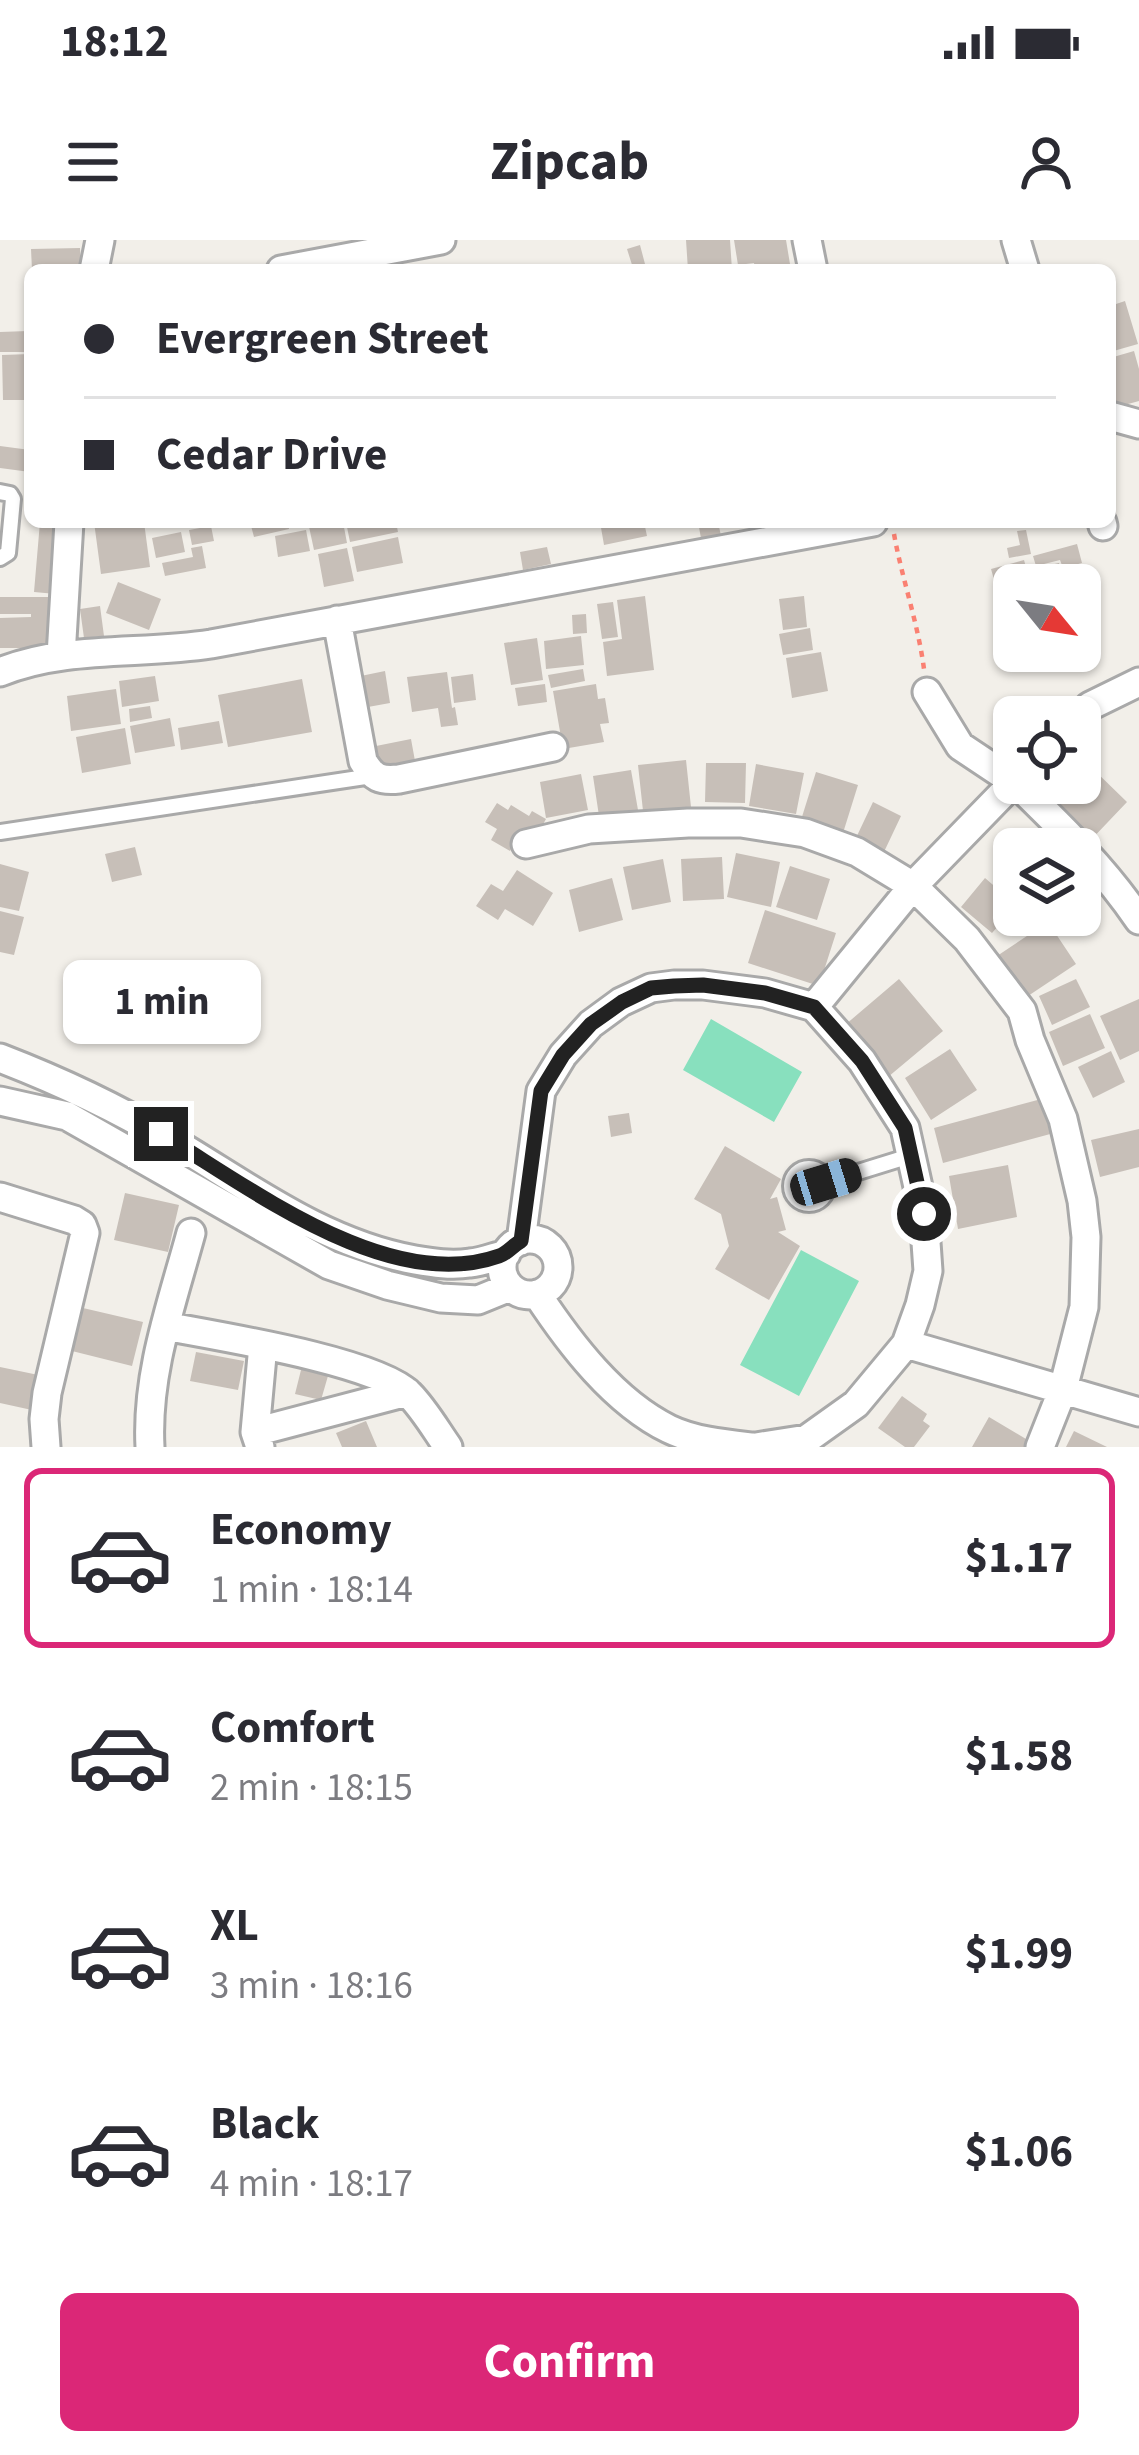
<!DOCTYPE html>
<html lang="en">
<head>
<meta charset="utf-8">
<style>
	:root { --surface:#fff; --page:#f7f7f7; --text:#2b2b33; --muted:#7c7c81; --line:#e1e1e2; --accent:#db2777 }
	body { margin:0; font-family:"Source Sans 3",sans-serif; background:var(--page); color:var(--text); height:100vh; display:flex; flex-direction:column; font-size:45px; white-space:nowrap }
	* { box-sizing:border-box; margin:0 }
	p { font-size:39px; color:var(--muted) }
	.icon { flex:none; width:66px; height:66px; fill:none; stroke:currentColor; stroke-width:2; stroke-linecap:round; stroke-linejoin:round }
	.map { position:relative; height:1207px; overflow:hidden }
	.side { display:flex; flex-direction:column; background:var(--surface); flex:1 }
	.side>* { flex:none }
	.hud { position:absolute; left:24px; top:24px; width:1092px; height:264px; border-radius:18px; box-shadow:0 3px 9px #0004; display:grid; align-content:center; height:264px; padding:0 60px; background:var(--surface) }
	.needle { width:78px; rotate:120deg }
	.controls { position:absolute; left:993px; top:324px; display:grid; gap:24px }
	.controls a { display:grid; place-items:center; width:108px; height:108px; border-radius:18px; background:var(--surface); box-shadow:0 3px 9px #0004; font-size:60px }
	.end { position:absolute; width:54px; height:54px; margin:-27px; border:15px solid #222; background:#fff; box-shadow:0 0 0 6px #fff }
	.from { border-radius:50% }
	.bubble { position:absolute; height:84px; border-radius:18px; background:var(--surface); box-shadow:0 3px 9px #0004; font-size:39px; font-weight:700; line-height:84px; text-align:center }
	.car { position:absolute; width:36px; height:72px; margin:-36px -18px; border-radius:15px; box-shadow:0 0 9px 3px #0007; background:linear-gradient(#222 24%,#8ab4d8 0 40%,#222 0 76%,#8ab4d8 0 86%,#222 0) }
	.hud b { display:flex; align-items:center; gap:42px; height:114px; font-size:45px }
	.hud b+b { border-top:3px solid var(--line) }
	.hud i { width:30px; height:30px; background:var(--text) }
	ul { padding:21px 0 0; list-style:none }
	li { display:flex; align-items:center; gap:36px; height:180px; margin:0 24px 18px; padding:0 36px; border:6px solid transparent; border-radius:18px }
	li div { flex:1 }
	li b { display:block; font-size:45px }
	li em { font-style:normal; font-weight:700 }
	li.current { border-color:var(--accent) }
	li>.icon { width:108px; height:108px; stroke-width:1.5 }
	.action { display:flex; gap:24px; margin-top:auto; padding:24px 60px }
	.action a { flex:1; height:138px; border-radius:18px; background:var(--accent); color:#fff; font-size:48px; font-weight:700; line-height:138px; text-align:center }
	.status { display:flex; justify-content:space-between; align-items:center; height:84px; padding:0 60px; background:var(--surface); direction:ltr }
	.status svg { height:33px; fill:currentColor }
	header { display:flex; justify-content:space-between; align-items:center; height:156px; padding:0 60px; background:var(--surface); font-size:54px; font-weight:700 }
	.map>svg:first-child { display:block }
</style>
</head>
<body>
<div class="status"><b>18:12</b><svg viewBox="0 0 49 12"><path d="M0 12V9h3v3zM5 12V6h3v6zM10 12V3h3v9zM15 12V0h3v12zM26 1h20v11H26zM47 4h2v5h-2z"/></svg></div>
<header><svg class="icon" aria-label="menu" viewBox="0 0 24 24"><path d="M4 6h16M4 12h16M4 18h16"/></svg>Zipcab<svg class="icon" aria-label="person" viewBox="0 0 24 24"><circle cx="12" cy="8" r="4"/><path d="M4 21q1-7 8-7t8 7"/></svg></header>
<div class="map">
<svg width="1139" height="1207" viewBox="0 0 1139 1207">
	<rect width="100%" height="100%" fill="#f2efe9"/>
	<path fill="#88e0be" d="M711 779 802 832 774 882 683 830Z
		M801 1010 859 1041 799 1156 740 1125Z"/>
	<path fill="#c7bfb8" d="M686 0H730L732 30H688Z
		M734 0H786L791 30H755L754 23 738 25Z
		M640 5 645 24 633 28 627 9Z
		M80 8 81 30H32L31 9Z
		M1125 61 1138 104 1110 112V66Z
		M28 91V112H0V92Z
		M1134 111 1139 129V161L1110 169V118Z
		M30 114V160H3L2 115Z
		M0 206 30 210V232L0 228Z
		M40 282 62 283 56 354 34 352Z
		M94 282H144L150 327 101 334Z
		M250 282H288L289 289 254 297Z
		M308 282H343L347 303 314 310Z
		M346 282H396L398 292 350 302Z
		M600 282H644L647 296 604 305Z
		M698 282H718L723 305 703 309Z
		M211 286 214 301 192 305 189 290Z
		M306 290 310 311 278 317 275 296Z
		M1026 290 1031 314 1009 318 1007 308 1020 305 1017 291Z
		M181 292 185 312 156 318 152 298Z
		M398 297 403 323 357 332 352 307Z
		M1077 304 1082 323 1063 328 1060 320 1036 326 1033 316Z
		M202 306 206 328 165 336 162 323 193 317 191 308Z
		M547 307 551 324 523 330 520 312Z
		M347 308 354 341 324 347 318 314Z
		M1024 320 1031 345H1014V368L1003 371 991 329Z
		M1059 323 1061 331 1067 330 1071 345H1041L1037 328Z
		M1084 327 1089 349 1080 351V345H1073L1070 331Z
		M118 342 161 359 149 390 106 373Z
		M645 356 654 430 607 436 603 402 622 399 617 360Z
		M804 356 807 387 783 390 779 359Z
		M0 357H59L58 408H0V378L31 377V374H0Z
		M613 362 618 397 602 399 597 364Z
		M100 366 104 396 84 398 80 369Z
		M586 374 587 393 573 394 572 375Z
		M810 388 813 410 783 415 779 394Z
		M581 396 584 425 546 429 544 401Z
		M537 398 543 440 511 445 504 403Z
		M821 412 828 451 792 458 786 418Z
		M583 429 585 441 551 448 548 435Z
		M385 431 390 463 357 469 351 438Z
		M447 432 452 468 455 467 458 485 441 487 438 468 412 472 407 437Z
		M473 434 476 460 454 463 451 437Z
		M155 436 159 461 122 467 119 441Z
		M302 439 312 492 228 507 218 455Z
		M545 444 547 462 518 466 515 448Z
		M596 444 598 459 605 458 609 483 600 484 604 502 563 509 553 451Z
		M116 449 121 484 71 491 67 456Z
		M150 466 152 478 130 482 129 469Z
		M170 478 175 506 135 513 130 486Z
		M219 481 223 503 181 510 178 488Z
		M125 488 131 524 82 533 76 497Z
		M411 499 415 521 380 528 376 506Z
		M686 520 691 567 668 569 669 578 644 580 638 525Z
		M706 523H746L745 563 705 562Z
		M756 524 804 533 796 574 749 566Z
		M1090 526 1127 562 1088 603 1051 567 1074 543H1080V536Z
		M631 530 638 570 599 576 593 536Z
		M816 532 858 545 843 593 801 580Z
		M581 534 588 570 546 578 540 542Z
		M873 562 901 576 883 614 855 600Z
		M497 563 508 570 511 565 529 576 532 571 546 579 536 597 522 589 510 611 491 600 497 589 485 582Z
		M135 607 142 635 112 642 105 614Z
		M736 613 780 622 771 667 727 657Z
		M722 617 724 659 683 661 681 619Z
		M663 619 671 662 632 670 623 627Z
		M0 624 29 632 19 671 0 667Z
		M790 626 830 639 817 680 776 667Z
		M517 630 553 653 533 686 505 669 498 680 476 666 491 644 503 651Z
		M612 638 623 680 579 692 569 650Z
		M985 638 1014 663V668L992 693 961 667Z
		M765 670 836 693 819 746 748 723Z
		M0 671 24 677 14 715 0 712Z
		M1048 682 1076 724 1025 758 997 716Z
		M899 739 943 791 888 837 845 785Z
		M1076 739 1090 767 1052 785 1039 756Z
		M1139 759V811L1120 820 1100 776Z
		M1090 774 1105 808 1063 826 1049 792Z
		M950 809 977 850 931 880 905 838Z
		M1111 811 1125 842 1093 858 1078 827Z
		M1045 858 1054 893 943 923 934 888Z
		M629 873 632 893 611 897 608 876Z
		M1139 889V927L1100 937 1091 900Z
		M725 906 781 939 770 959 777 957 786 990 778 992 800 1006 769 1060 715 1029 729 1006 721 974 694 959Z
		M1008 925 1017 977 958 989 949 936Z
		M125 953 179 965 168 1012 114 1000Z
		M83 1068 143 1082 132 1126 72 1111Z
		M196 1112 244 1121 238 1150 190 1141Z
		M303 1122 330 1129 321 1160 295 1154Z
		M0 1127 48 1137 41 1172 0 1163Z
		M902 1156 927 1174 923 1181 930 1186 914 1207H905L878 1188Z
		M989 1177 1031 1202 1028 1207H972Z
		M366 1181 377 1207H342L336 1193Z
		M1074 1191 1107 1207H1066Z"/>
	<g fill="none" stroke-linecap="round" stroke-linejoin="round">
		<g stroke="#a9a9a9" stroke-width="20">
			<path id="service" d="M0 252 10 254 13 259 8 313 0 318
				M0 592 372 536
				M791 946a18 18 0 1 1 36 0a18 18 0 1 1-36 0Z
				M826 942 913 915"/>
		</g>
		<g stroke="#a9a9a9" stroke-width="33">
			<path id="minor" d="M807 0 813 30
				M1016 0 1025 30
				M94 30 100 0
				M281 30 441 0
				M1110 176 1139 184
				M1102 282 1103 286
				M337 380 363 521C373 538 380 541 399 539L553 507
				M61 416 69 282
				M0 432C66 405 142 415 211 404L873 282
				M927 452 960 506 1014 542
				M1079 477 1090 466 1139 442
				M1016 543C1060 586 1104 628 1139 680
				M526 604 589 589 688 583H741L805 593 857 612 913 646 967 699 1022 771 1030 800 1063 879 1082 961 1086 997 1084 1067 1063 1149 1040 1207
				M814 767 913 646 1014 542
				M0 818C57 840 115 867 167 898 247 945 321 1003 415 1020 433 1023 451 1026 470 1023 482 1022 494 1017 506 1014
				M0 861 67 876 329 1025 387 1045 441 1058 478 1060 510 1047
				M0 957 74 980 82 985 85 993 47 1153 44 1179 46 1207
				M502 1027a28 28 0 1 1 56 0a28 28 0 1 1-56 0Z
				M521 1001 541 851 563 815 591 784 621 762 651 748 674 745H703L765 753 814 767 862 821 905 888 924 974 928 1031 920 1065 906 1104 856 1164 807 1199 756 1207
				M537 1054C570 1104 614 1162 669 1189 694 1201 725 1204 752 1207
				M165 1086C217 1096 376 1121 409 1154 424 1169 436 1190 448 1207
				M906 1104 1139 1172
				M255 1192 407 1152
				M150 1207C146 1133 172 1063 191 993
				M260 1207 255 1192 263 1105"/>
		</g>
		<path stroke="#fa8072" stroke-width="4.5" stroke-dasharray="6 6" stroke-linecap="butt" d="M894 294C902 339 918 383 924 429"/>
		<use href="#service" stroke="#fff" stroke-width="14"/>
		<use href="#minor" stroke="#fff" stroke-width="27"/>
	</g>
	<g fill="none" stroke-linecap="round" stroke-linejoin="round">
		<path stroke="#222" stroke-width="15" d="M161 894C251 948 389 1055 499 1016 508 1013 512 1006 521 1001L541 851 563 815 591 784 622 762 651 748 674 746 703 745 765 753 814 767 862 821 905 888 924 974"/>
	</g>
</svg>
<div class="controls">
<a><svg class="needle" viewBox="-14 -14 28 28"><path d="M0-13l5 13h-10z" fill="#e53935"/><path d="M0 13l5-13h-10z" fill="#7c7c81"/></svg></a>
<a><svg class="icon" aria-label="locate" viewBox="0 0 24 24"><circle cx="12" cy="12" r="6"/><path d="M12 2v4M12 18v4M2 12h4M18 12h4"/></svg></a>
<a><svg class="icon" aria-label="layers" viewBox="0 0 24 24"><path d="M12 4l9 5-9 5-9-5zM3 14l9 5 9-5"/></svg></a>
</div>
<i class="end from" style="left:924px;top:974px"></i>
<i class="end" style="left:161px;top:894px"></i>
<div class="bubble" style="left:63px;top:720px;width:198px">1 min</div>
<i class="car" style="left:826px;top:942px;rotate:73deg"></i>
<div class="hud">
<b><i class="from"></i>Evergreen Street</b>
<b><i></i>Cedar Drive</b>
</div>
</div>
<section class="side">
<ul>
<li class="current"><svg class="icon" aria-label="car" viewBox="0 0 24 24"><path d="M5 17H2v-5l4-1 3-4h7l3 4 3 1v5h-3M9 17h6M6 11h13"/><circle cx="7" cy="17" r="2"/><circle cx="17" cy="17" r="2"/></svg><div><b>Economy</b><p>1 min · 18:14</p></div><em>$1.17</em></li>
<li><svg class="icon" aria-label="car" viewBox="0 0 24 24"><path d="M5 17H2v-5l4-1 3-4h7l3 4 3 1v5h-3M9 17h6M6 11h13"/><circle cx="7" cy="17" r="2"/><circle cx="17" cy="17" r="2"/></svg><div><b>Comfort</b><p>2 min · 18:15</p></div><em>$1.58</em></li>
<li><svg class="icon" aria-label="car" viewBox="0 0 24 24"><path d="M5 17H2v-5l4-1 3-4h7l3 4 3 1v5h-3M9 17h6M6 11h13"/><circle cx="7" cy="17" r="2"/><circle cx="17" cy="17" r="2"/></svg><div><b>XL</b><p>3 min · 18:16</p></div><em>$1.99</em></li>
<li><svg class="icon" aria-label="car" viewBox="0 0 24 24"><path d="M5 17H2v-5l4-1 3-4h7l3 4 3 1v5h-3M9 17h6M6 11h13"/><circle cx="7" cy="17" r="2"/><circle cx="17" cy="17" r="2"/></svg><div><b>Black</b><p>4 min · 18:17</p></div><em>$1.06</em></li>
</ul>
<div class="action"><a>Confirm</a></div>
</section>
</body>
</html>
